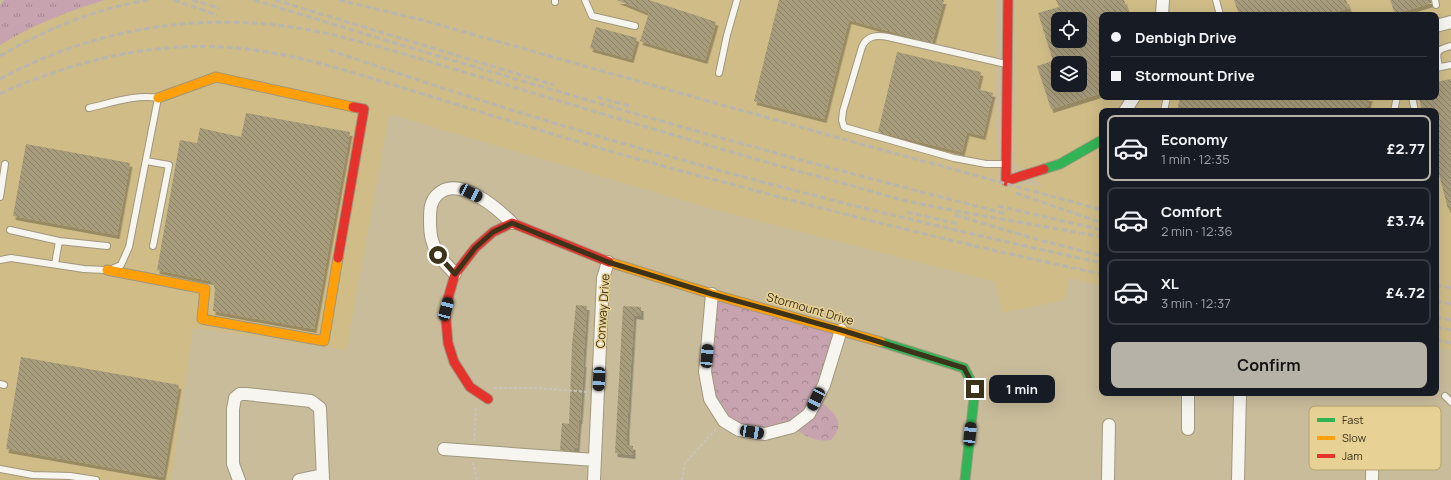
<!DOCTYPE html>
<html lang="en">
<head>
<meta charset="utf-8">
<style>
	:root { --surface:#171b24; --page:#242831; --text:#f1f3f6; --muted:#9ea1a6; --line:#363941; --accent:#b6b2a7 }
	body { margin:0; font-family:Manrope,sans-serif; background:var(--page); color:var(--text); height:100vh; display:flex; flex-direction:column; font-size:15px; white-space:nowrap }
	* { box-sizing:border-box; margin:0 }
	p { font-size:13px; color:var(--muted) }
	.icon { flex:none; width:22px; height:22px; fill:none; stroke:currentColor; stroke-width:2; stroke-linecap:round; stroke-linejoin:round }
	.map { position:relative; flex:1; overflow:hidden }
	.side { position:absolute; left:1099px; top:108px; width:340px; height:288px; display:flex; flex-direction:column; background:var(--surface); border-radius:8px; box-shadow:0 4px 16px #0002 }
	.side>* { flex:none }
	.banner { position:absolute; left:1099px; top:12px; width:340px; height:88px; border-radius:8px; box-shadow:0 4px 16px #0002; display:grid; align-content:center; height:88px; padding:0 12px; background:var(--surface) }
	.controls { position:absolute; left:1051px; top:12px; display:grid; gap:8px }
	.controls a { display:grid; place-items:center; width:36px; height:36px; border-radius:8px; background:var(--surface); box-shadow:0 4px 16px #0002; font-size:20px }
	.end { position:absolute; width:18px; height:18px; margin:-9px; border:5px solid #3c331a; background:#fff; box-shadow:0 0 0 2px #fff }
	.from { border-radius:50% }
	.bubble { position:absolute; height:28px; border-radius:8px; background:var(--surface); box-shadow:0 4px 16px #0002; font-size:13px; font-weight:700; line-height:28px; text-align:center }
	.car { position:absolute; width:12px; height:24px; margin:-12px -6px; border-radius:5px; box-shadow:0 0 3px 1px #0007; background:linear-gradient(#222 24%,#8ab4d8 0 40%,#222 0 76%,#8ab4d8 0 86%,#222 0) }
	.banner b { display:flex; align-items:center; gap:14px; height:38px; font-size:15px }
	.banner b+b { border-top:1px solid var(--line) }
	.banner i { width:10px; height:10px; background:var(--text) }
	ul { padding:7px 0 0; list-style:none }
	li { display:flex; align-items:center; gap:12px; height:66px; margin:0 8px 6px; padding:0 4px; border:2px solid var(--line); border-radius:8px }
	li div { flex:1 }
	li b { display:block; font-size:15px }
	li em { font-style:normal; font-weight:700 }
	li.selected { border-color:var(--accent) }
	li>.icon { width:36px; height:36px; stroke-width:1.5 }
	.cta { display:flex; gap:8px; margin-top:auto; padding:8px 12px }
	.cta a { flex:1; height:46px; border-radius:8px; background:var(--accent); color:#111; font-size:16px; font-weight:700; line-height:46px; text-align:center }
	.map>svg:first-child { display:block }
</style>
</head>
<body>
<div class="map">
<svg width="1451" height="480" viewBox="0 0 1451 480">
	<defs>
		<pattern id="grass-tufts" width="24" height="20" patternUnits="userSpaceOnUse"><rect width="24" height="20" fill="#c7a3b0"/><path d="M3 7l-1-3M5 7V3M7 7l1-3M15 17l-1-3M17 17v-4M19 17l1-3" fill="none" stroke="#a3858e"/></pattern>
		<pattern id="forest-crowns" width="20" height="18" patternUnits="userSpaceOnUse"><rect width="20" height="18" fill="#c7a3b0"/><path d="M2 6a3 3 0 1 1 6 0M12 15a3 3 0 1 1 6 0" fill="none" stroke="#a3858e"/></pattern>
		<pattern id="building-back-hatch" width="6" height="6" patternUnits="userSpaceOnUse"><rect width="6" height="6" fill="#a79c7b"/><path d="M-1 5l2 2M0 0l6 6M5-1l2 2" fill="none" stroke="#898064"/></pattern>
		<filter id="shadow"><feDropShadow dx="2.5" dy="4" stdDeviation="0" flood-color="#0004"/></filter>
	</defs>
	<rect width="100%" height="100%" fill="#c8bc9b"/>
	<path fill="#cfbc87" fill-rule="evenodd" d="M105 0H995L997 182 1044 187 1016 164 1015 0H1451V350L1436 348V111H1102V286L1069 278 1064 300 1003 313 995 282 701 206 389 114 346 350 193 328 171 480H0V45L17 34 52 18ZM1102 15H1436V97H1102ZM1058 19H1080V41H1058ZM1058 63H1080V85H1058Z"/>
	<path fill="url(#grass-tufts)" d="M4 0H105C68 11 33 25 0 45V5Z"/>
	<path fill="url(#forest-crowns)" d="M712 294 841 330 817 399C832 411 848 421 831 440 814 442 806 436 792 427L765 434 724 421 705 372Z"/>
	<path fill="url(#building-back-hatch)" fill-rule="evenodd" filter="url(#shadow)" d="M617 0H649L716 22 705 60 640 41 649 13Z
		M779 0H944L932 43 849 20 824 119 754 101Z
		M1056 0H1124L1129 15H1102V93L1051 109 1037 66 1053 61 1038 13 1059 7ZM1058 19H1080V41H1058ZM1058 63H1080V85H1058Z
		M1234 0H1346L1349 8 1327 15H1239Z
		M1390 0H1431V3L1395 14Z
		M596 27 637 38 631 59 590 48Z
		M897 52 981 72 977 89 993 93 983 136 967 132 962 152 878 132Z
		M1451 79V208L1448 209 1436 163V111H1422L1419 97H1436V82Z
		M1180 97H1370L1367 111H1177Z
		M246 113 350 132 314 329 213 311 215 290 214 285 211 281 157 270 180 140 197 143 200 128 241 137Z
		M26 144 130 163 117 235 13 216Z
		M576 305 587 306 583 363H584L580 420H579L577 448H574L573 451 560 450 562 423 569 424 572 345Z
		M623 306 641 307V316L634 315 627 430V445L633 446V455L615 453Z
		M21 357 179 385 163 477 6 449Z"/>
	<g fill="none" stroke-linecap="round" stroke-linejoin="round">
		<g stroke="#a0977c" stroke-width="8">
			<path id="lane" d="M585 0 592 16 635 26
				M1216 0 1220 15
				M1435 0 1436 5
				M555 2V0
				M1439 67C1436 52 1435 50 1451 46
				M1436 68 1451 65
				M719 73 727 35 737 0
				M1412 97 1415 111
				M89 108C111 103 136 94 158 98L129 247 121 265 114 268
				M1164 111 1167 97
				M1394 111 1397 97
				M146 161 169 165 153 246
				M1004 164H986L954 158 844 127 842 120 843 111 862 47C867 35 877 35 888 37L1006 64
				M0 197 5 164
				M10 230 59 241 107 246
				M0 260 11 258 84 269 105 270
				M55 264 59 241
				M0 384 4 385
				M1445 396 1451 402
				M0 469 33 475 70 476 96 480"/>
		</g>
		<g stroke="#a0977c" stroke-width="14">
			<path id="street" d="M1162 15 1163 0
				M1436 26 1451 22
				M1125 111 1134 97
				M455 274C450 268 443 262 439 255 431 244 430 233 430 220 430 210 430 201 438 194 459 175 497 208 512 223
				M712 294 705 372 710 399 724 421 739 430 765 434 792 427 809 414 824 385 841 330
				M1188 393V429
				M444 449 595 460
				M239 480 233 464V409L235 398 240 394H246L311 401 320 408 323 480
				M299 480 323 475
				M594 480 603 278 608 262
				M1108 480 1109 425
				M1238 480 1240 393
				M1372 480 1373 425"/>
		</g>
		<g stroke="#a0977c" stroke-width="11">
			<path id="fast" d="M1044 169 1060 164 1102 140
				M881 342 964 368 975 389 965 480"/>
		</g>
		<g stroke="#a0977c" stroke-width="11">
			<path id="slow" d="M158 98 216 77 353 107
				M609 262 712 294 881 342
				M107 270 205 289 202 319 324 341 338 258"/>
		</g>
		<g stroke="#a0977c" stroke-width="11">
			<path id="jam" d="M1008 0 1006 181 1044 169
				M338 258 364 109 353 107
				M488 399 470 387 454 362 448 343 445 309 455 274 475 248 493 232 512 223 609 262"/>
		</g>
		<path stroke="#c8c4ba" stroke-width="2" stroke-dasharray="3 2" stroke-linecap="butt" d="M494 388H538L588 392
			M474 441 476 408
			M473 462 477 480
			M682 480 685 463 717 428"/>
		<use href="#lane" stroke="#f7f5f0" stroke-width="6"/>
		<use href="#street" stroke="#f7f5f0" stroke-width="12"/>
		<use href="#fast" stroke="#30b455" stroke-width="9"/>
		<use href="#slow" stroke="#ff9f0a" stroke-width="9"/>
		<use href="#jam" stroke="#e5322d" stroke-width="9"/>
		<path stroke="#b9b6ae" stroke-width="3" stroke-dasharray="6 3" stroke-linecap="butt" d="M174 0 217 15
			M192 0 219 8
			M254 0C503 77 754 150 1007 214
			M275 0 554 85
			M339 0 422 20 839 138 1102 210
			M329 50C443 89 558 126 675 158 816 198 959 232 1102 263
			M0 56C43 30 98 8 148 0
			M0 79C101 24 221 8 333 35 385 47 436 64 487 79 573 105 659 131 745 156 780 166 815 176 850 185 870 191 890 197 911 202 974 215 1038 225 1102 237
			M0 94C17 85 35 79 53 73 107 54 164 44 222 47 283 50 341 69 400 87 462 106 524 126 586 144 639 160 692 174 746 188 864 220 982 249 1102 274
			M597 97 629 106
			M1016 193 1102 223
			M998 206 1102 230
			M907 212 958 224
			M955 215 1039 240 1102 256
			M1436 285 1451 288
			M1436 301 1451 304
			M1436 317 1451 320
			M1436 327 1451 330
			M1436 340 1451 343"/>
	</g>
	<g fill="none" stroke-linecap="round" stroke-linejoin="round">
		<path stroke="#3c331a" stroke-width="5" d="M438 255 455 274 475 248 493 232 512 223 608 262 712 294 841 330 964 368 975 389"/>
	</g>
	<g text-anchor="middle" stroke-width="3" stroke-linejoin="round" paint-order="stroke">
		<g font-size="12" fill="#3c331a" stroke="#e8d194">
			<text transform="translate(810 309) rotate(16)" y="4">Stormount Drive</text>
			<text transform="translate(603 311) rotate(-86)" y="4">Conway Drive</text>
		</g>
	</g>
	<rect x="1309" y="406" width="132" height="64" rx="6" fill="#e8d194" stroke="#b4a26f" stroke-width="1"/>
	<rect x="1317" y="418" width="18" height="4" fill="#30b455"/>
	<rect x="1317" y="436" width="18" height="4" fill="#ff9f0a"/>
	<rect x="1317" y="454" width="18" height="4" fill="#e5322d"/>
	<g font-size="11" fill="#3c331a">
		<text x="1342" y="424">Fast</text>
		<text x="1342" y="442">Slow</text>
		<text x="1342" y="460">Jam</text>
	</g>
</svg>
<div class="controls">
<a><svg class="icon" aria-label="locate" viewBox="0 0 24 24"><circle cx="12" cy="12" r="6"/><path d="M12 2v4M12 18v4M2 12h4M18 12h4"/></svg></a>
<a><svg class="icon" aria-label="layers" viewBox="0 0 24 24"><path d="M12 4l9 5-9 5-9-5zM3 14l9 5 9-5"/></svg></a>
</div>
<i class="end from" style="left:438px;top:255px"></i>
<i class="end" style="left:975px;top:389px"></i>
<div class="bubble" style="left:989px;top:375px;width:66px">1 min</div>
<i class="car" style="left:471px;top:193px;rotate:116deg"></i>
<i class="car" style="left:446px;top:309px;rotate:15deg"></i>
<i class="car" style="left:707px;top:356px;rotate:5deg"></i>
<i class="car" style="left:599px;top:379px;rotate:183deg"></i>
<i class="car" style="left:816px;top:399px;rotate:206deg"></i>
<i class="car" style="left:752px;top:432px;rotate:99deg"></i>
<i class="car" style="left:970px;top:434px;rotate:6deg"></i>
<div class="banner">
<b><i class="from"></i>Denbigh Drive</b>
<b><i></i>Stormount Drive</b>
</div>
<section class="side">
<ul>
<li class="selected"><svg class="icon" aria-label="car" viewBox="0 0 24 24"><path d="M5 17H2v-5l4-1 3-4h7l3 4 3 1v5h-3M9 17h6M6 11h13"/><circle cx="7" cy="17" r="2"/><circle cx="17" cy="17" r="2"/></svg><div><b>Economy</b><p>1 min · 12:35</p></div><em>£2.77</em></li>
<li><svg class="icon" aria-label="car" viewBox="0 0 24 24"><path d="M5 17H2v-5l4-1 3-4h7l3 4 3 1v5h-3M9 17h6M6 11h13"/><circle cx="7" cy="17" r="2"/><circle cx="17" cy="17" r="2"/></svg><div><b>Comfort</b><p>2 min · 12:36</p></div><em>£3.74</em></li>
<li><svg class="icon" aria-label="car" viewBox="0 0 24 24"><path d="M5 17H2v-5l4-1 3-4h7l3 4 3 1v5h-3M9 17h6M6 11h13"/><circle cx="7" cy="17" r="2"/><circle cx="17" cy="17" r="2"/></svg><div><b>XL</b><p>3 min · 12:37</p></div><em>£4.72</em></li>
</ul>
<div class="cta"><a>Confirm</a></div>
</section>
</div>
</body>
</html>
